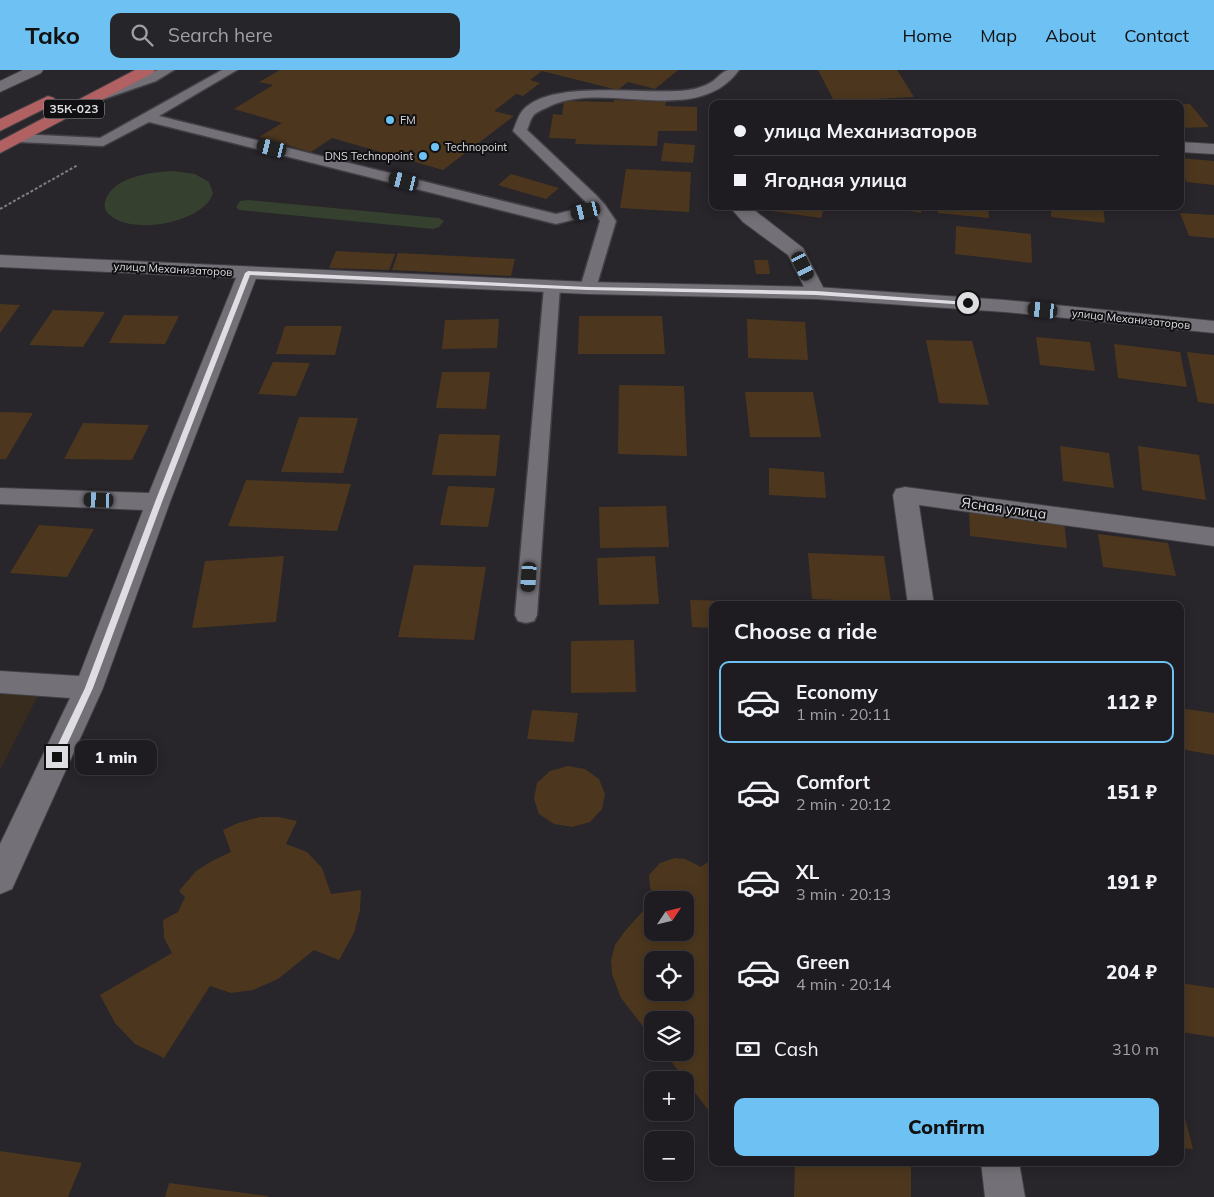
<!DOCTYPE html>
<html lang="en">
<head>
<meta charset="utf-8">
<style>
	:root { --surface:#1e1c20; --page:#262529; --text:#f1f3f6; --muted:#a1a1a5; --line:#3c3a3e; --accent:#6dc2f3 }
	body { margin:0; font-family:Mulish,sans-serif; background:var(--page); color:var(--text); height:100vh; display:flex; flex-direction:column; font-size:19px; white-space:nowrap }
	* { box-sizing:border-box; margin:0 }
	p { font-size:16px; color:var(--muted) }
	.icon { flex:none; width:28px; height:28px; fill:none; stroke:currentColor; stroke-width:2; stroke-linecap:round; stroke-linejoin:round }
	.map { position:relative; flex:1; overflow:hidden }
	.side { position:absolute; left:709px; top:531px; width:475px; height:565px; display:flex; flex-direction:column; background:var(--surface); border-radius:10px; box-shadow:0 2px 12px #0003,0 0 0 1px var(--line) }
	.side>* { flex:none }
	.top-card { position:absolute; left:709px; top:30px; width:475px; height:110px; border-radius:10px; box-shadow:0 2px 12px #0003,0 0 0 1px var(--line); display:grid; align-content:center; height:110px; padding:0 25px; background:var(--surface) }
	.needle { width:32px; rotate:55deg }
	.tools { position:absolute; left:644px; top:821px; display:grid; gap:10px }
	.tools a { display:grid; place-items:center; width:50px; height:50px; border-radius:10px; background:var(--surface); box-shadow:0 2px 12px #0003,0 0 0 1px var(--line); font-size:25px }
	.end { position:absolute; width:22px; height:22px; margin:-11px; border:6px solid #dedde1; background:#111; box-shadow:0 0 0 2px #111 }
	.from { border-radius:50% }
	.bubble { position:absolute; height:35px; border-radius:10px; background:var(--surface); box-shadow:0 2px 12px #0003,0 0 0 1px var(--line); font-size:16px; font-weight:800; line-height:35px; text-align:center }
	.car { position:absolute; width:15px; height:30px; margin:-15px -8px; border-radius:6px; box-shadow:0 0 4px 1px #0007; background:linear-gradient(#222 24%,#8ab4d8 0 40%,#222 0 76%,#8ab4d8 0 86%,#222 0) }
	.top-card b { display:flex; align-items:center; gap:18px; height:48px; font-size:19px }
	.top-card b+b { border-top:1px solid var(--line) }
	.top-card i { width:12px; height:12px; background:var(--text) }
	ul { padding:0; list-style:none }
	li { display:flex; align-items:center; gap:15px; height:82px; margin:0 10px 8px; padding:0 15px; border:2px solid transparent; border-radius:10px }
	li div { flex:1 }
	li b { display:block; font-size:19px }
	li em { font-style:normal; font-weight:800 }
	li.active { border-color:var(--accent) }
	li>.icon { width:45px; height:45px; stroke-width:1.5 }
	h2 { padding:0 25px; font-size:22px; line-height:60px }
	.pay { display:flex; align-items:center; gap:12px; height:55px; padding:0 25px; font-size:19px }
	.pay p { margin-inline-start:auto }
	.cta { display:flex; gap:10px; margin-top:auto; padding:10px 25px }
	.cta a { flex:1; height:58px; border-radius:10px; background:var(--accent); color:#111; font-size:20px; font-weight:800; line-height:58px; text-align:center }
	header { display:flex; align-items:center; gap:30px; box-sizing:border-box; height:70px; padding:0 25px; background:var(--accent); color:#111 }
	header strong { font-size:24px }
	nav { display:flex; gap:28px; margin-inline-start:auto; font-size:18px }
	.search { width:350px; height:45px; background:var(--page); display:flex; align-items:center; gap:12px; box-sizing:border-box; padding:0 18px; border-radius:10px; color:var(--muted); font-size:19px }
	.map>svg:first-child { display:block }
</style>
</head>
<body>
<header>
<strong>Tako</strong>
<div class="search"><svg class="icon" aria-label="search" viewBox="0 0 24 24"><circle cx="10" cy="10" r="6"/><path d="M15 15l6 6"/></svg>Search here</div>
<nav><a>Home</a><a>Map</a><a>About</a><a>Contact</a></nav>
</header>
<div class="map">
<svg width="1214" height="1127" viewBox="0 0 1214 1127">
	<rect width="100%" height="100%" fill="#28252b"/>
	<path fill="#372c1d" d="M0 623 38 626 0 700Z"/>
	<path fill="#35402e" d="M174 101 195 104 209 112 213 123C204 153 134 165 111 146 105 142 103 136 106 129 115 106 152 102 174 101Z
		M248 130 439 148 444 151 439 157 433 159 239 140 236 137 240 131Z"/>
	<path fill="#4c371e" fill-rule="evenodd" d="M280 0H678L655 19 628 12 618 20 542 1 530 10 540 13 523 26 516 24 494 41 514 46 443 100 332 68 311 82 259 67 282 53 234 39 273 15 259 12Z
		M818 0H897L914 27 834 31Z
		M614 30 666 32 665 36 697 37V61H658L657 76 575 74 576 69 549 68 553 44 562 45 564 31 614 32Z
		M1180 34H1190L1209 57 1180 58Z
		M664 73 695 75 693 93 661 91Z
		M1180 88 1214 91V115L1186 112Z
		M626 99 691 102 689 142 620 138Z
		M511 104 559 118 546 129 498 115Z
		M773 136H825L821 148 771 141Z
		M880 136H922L921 143Z
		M938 136H988L989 148 938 143Z
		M1051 136H1103L1105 153 1051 147Z
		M1180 143 1214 145V168L1189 166Z
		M956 156 1031 164 1032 193 955 184Z
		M336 181 395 184 389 200 329 198Z
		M398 183 515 189 511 206 392 200Z
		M754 190H768L770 204H756Z
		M0 234 20 235 0 263Z
		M53 240 105 242 83 277 29 275Z
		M124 245 179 246 165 274 109 273Z
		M579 246H662L665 284H578Z
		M499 249 497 278 442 279 445 250Z
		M747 249 805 252 808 290 748 288Z
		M285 256H342L335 285 276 284Z
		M1036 267 1090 272 1095 301 1040 295Z
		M926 270 972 271 989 335 939 333Z
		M1114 274 1180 282 1187 317 1118 308Z
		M1187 282 1214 285V334L1198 332Z
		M273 292 310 293 296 326 258 324Z
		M442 302H490L486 339 436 338Z
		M619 315 684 316 687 386 618 384Z
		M745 322H813L821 367H750Z
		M0 342 33 343 6 389H0Z
		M299 347 358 348 343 403 281 402Z
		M83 353 149 355 132 390 64 389Z
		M439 364 500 365 496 406 432 405Z
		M1060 376 1109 383 1114 418 1063 411Z
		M1138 376 1199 385 1206 430 1142 420Z
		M769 398 824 402 826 428 769 425Z
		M246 410 351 414 337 461 228 456Z
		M448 416 495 418 488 457 440 455Z
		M666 436 669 477 600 478 599 437Z
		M969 439 1064 451 1067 478 970 466Z
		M39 455 94 459 67 507 10 503Z
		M1098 464 1168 473 1176 506 1103 497Z
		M808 483 884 486 891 532 812 529Z
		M284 486 276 552 192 558 205 491Z
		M655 486 659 534 599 535 597 488Z
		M414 495 486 497 474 570 398 567Z
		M690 530 741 531 742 535H712V558L692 557Z
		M634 570 636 622 571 623V571Z
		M1180 638 1214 643V685L1180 679Z
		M532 640 578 643 574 672 527 669Z
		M568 696 585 699 599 709 605 724 602 739 590 752 572 757 554 754 539 744 534 729 537 713 550 701Z
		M260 747H279L297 751 286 774 307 782 322 798 331 824 361 820 360 840 354 863 339 890 314 880 278 909 253 920 231 923 210 916 164 988 135 974 115 953 100 925 172 883 164 868 163 850 178 842 185 827 179 821 196 801 212 791 231 782 223 760 238 753Z
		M675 788 685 789 701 797 712 789V1045L664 982H685V950H652V968L621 928 612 904 611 890 615 875 625 861 652 831V862H685V830H653L656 828 650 818 649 805 660 793ZM652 890H685V922H652Z
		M1180 913 1214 918V967L1180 962Z
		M1180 1033H1181L1193 1079 1180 1078Z
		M0 1081 82 1093 68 1127H0Z
		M795 1092H911V1127H794Z
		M169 1113 268 1126V1127H165Z"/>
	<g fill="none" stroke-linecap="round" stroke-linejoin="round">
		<g stroke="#424045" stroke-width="3">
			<path id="service" d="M158 0H174L156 11 104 29 99 30 92 26 94 23Z
				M222 0H237L159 46 556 144 590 136 513 61C516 54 518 46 523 40 552 8 647 26 688 20 696 19 706 16 713 11 717 8 723 1 728 0 731 0 736 0 739 0 696 60 601 7 546 38 542 40 536 42 533 46 530 50 529 56 527 60L596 125 605 135 616 151 596 218 594 222H582L580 218 600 151 596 144 556 154 149 52 103 76 19 72 12 68 19 64 100 68Z
				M552 212 558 213 560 217 537 545 534 551 526 553 518 551 515 545 544 217 546 213Z"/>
		</g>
		<g stroke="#424045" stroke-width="2">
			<path id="minor" d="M1180 72 1214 74V84L1180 82Z
				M729 136H749L803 178 826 223 823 227 816 229 809 227 788 185 743 152Z
				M248 197 255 199 258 203 170 432 103 618 12 819 0 824V774L70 628 0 623V601L79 606 143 440 0 434V418L149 423 238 203 241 199Z
				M905 417 1214 458V476L919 435 934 535H908L893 425 896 419Z
				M981 1092H1019L1025 1127H985Z"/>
		</g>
		<g stroke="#424045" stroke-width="2">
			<path id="tertiary" d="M23 0H43L41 3 0 22V11Z
				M0 185 588 212 816 217 1005 230 1214 251V263L1005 242 816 229 588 224 0 197Z"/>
		</g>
		<g stroke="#424045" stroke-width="2">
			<path id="primary" d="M135 0H155L153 3 0 83V71Z
				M48 26 54 28 56 31 54 34 0 61V49Z"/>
		</g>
		<path stroke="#807e83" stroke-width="2" stroke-dasharray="3 2" stroke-linecap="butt" d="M0 139 78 95"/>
		<use href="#service" fill="#737077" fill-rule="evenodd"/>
		<use href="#minor" fill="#737077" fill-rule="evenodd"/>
		<use href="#tertiary" fill="#737077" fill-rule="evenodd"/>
		<use href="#primary" fill="#b16162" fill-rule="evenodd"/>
	</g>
	<path fill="#dedde1" d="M248 201 588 217 816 221 968 232 971 233 968 235 816 225 588 220 250 205 162 432 93 618 60 690H53L52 687 85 618 155 432 245 203Z"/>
	<g fill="#6dc2f3" stroke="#100f12" stroke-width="2">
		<circle cx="390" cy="50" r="5"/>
		<circle cx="435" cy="77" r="5"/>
		<circle cx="423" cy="86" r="5"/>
	</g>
	<g text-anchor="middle" stroke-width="4" stroke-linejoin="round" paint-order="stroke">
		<g font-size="11" fill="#dedde1" stroke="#100f12" text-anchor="start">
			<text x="400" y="54">FM</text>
			<text x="445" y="81">Technopoint</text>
			<text x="413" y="90" text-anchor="end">DNS Technopoint</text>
		</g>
		<g font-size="11" fill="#dedde1" stroke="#100f12">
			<text transform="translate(173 199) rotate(3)" y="4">улица Механизаторов</text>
			<text transform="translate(1131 249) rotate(6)" y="4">улица Механизаторов</text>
		</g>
		<rect fill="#100f12" stroke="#a09fa3" stroke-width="1" x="44" y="29.5" width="60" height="19" rx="4"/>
		<g font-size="12" font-weight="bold" fill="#dedde1">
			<text x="74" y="43">35К-023</text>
		</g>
		<g font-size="14" fill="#dedde1" stroke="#100f12">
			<text transform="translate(1004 438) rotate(8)" y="5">Ясная улица</text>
		</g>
	</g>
</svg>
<div class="tools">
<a><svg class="needle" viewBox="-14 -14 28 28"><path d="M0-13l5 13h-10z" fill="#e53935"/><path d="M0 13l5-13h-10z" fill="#a1a1a5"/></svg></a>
<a><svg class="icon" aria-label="locate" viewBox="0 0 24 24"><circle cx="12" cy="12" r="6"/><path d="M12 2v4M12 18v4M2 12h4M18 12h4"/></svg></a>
<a><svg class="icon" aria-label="layers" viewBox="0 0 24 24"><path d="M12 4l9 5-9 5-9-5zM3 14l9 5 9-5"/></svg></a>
<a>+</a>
<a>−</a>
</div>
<i class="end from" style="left:968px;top:233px"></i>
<i class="end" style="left:57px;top:687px"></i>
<div class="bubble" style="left:75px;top:670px;width:82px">1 min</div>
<i class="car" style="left:272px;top:78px;rotate:284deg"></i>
<i class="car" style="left:404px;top:111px;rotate:284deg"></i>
<i class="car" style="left:586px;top:141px;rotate:256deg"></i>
<i class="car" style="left:803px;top:196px;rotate:154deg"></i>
<i class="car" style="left:1043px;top:240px;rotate:276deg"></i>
<i class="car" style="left:99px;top:430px;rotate:272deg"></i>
<i class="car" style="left:529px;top:507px;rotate:184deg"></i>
<div class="top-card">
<b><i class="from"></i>улица Механизаторов</b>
<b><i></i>Ягодная улица</b>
</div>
<section class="side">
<h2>Choose a ride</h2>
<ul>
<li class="active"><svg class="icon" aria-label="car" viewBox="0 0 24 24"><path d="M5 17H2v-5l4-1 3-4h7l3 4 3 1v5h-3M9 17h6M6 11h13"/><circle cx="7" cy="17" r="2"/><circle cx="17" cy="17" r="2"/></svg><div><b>Economy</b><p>1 min · 20:11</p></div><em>112 ₽</em></li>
<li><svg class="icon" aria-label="car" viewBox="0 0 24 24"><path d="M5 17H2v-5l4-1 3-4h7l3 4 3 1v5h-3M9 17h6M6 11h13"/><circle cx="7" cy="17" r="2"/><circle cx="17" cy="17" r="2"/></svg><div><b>Comfort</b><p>2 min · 20:12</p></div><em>151 ₽</em></li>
<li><svg class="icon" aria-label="car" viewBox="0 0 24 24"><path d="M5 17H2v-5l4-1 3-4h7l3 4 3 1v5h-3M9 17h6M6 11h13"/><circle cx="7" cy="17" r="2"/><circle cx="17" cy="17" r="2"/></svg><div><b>XL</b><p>3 min · 20:13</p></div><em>191 ₽</em></li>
<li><svg class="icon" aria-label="car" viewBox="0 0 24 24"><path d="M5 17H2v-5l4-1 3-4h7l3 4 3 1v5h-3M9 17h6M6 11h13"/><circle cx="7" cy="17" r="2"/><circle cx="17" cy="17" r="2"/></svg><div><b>Green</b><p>4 min · 20:14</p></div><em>204 ₽</em></li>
</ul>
<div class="pay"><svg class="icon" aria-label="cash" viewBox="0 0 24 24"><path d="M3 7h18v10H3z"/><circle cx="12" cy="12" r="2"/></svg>Cash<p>310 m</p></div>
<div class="cta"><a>Confirm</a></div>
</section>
</div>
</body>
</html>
